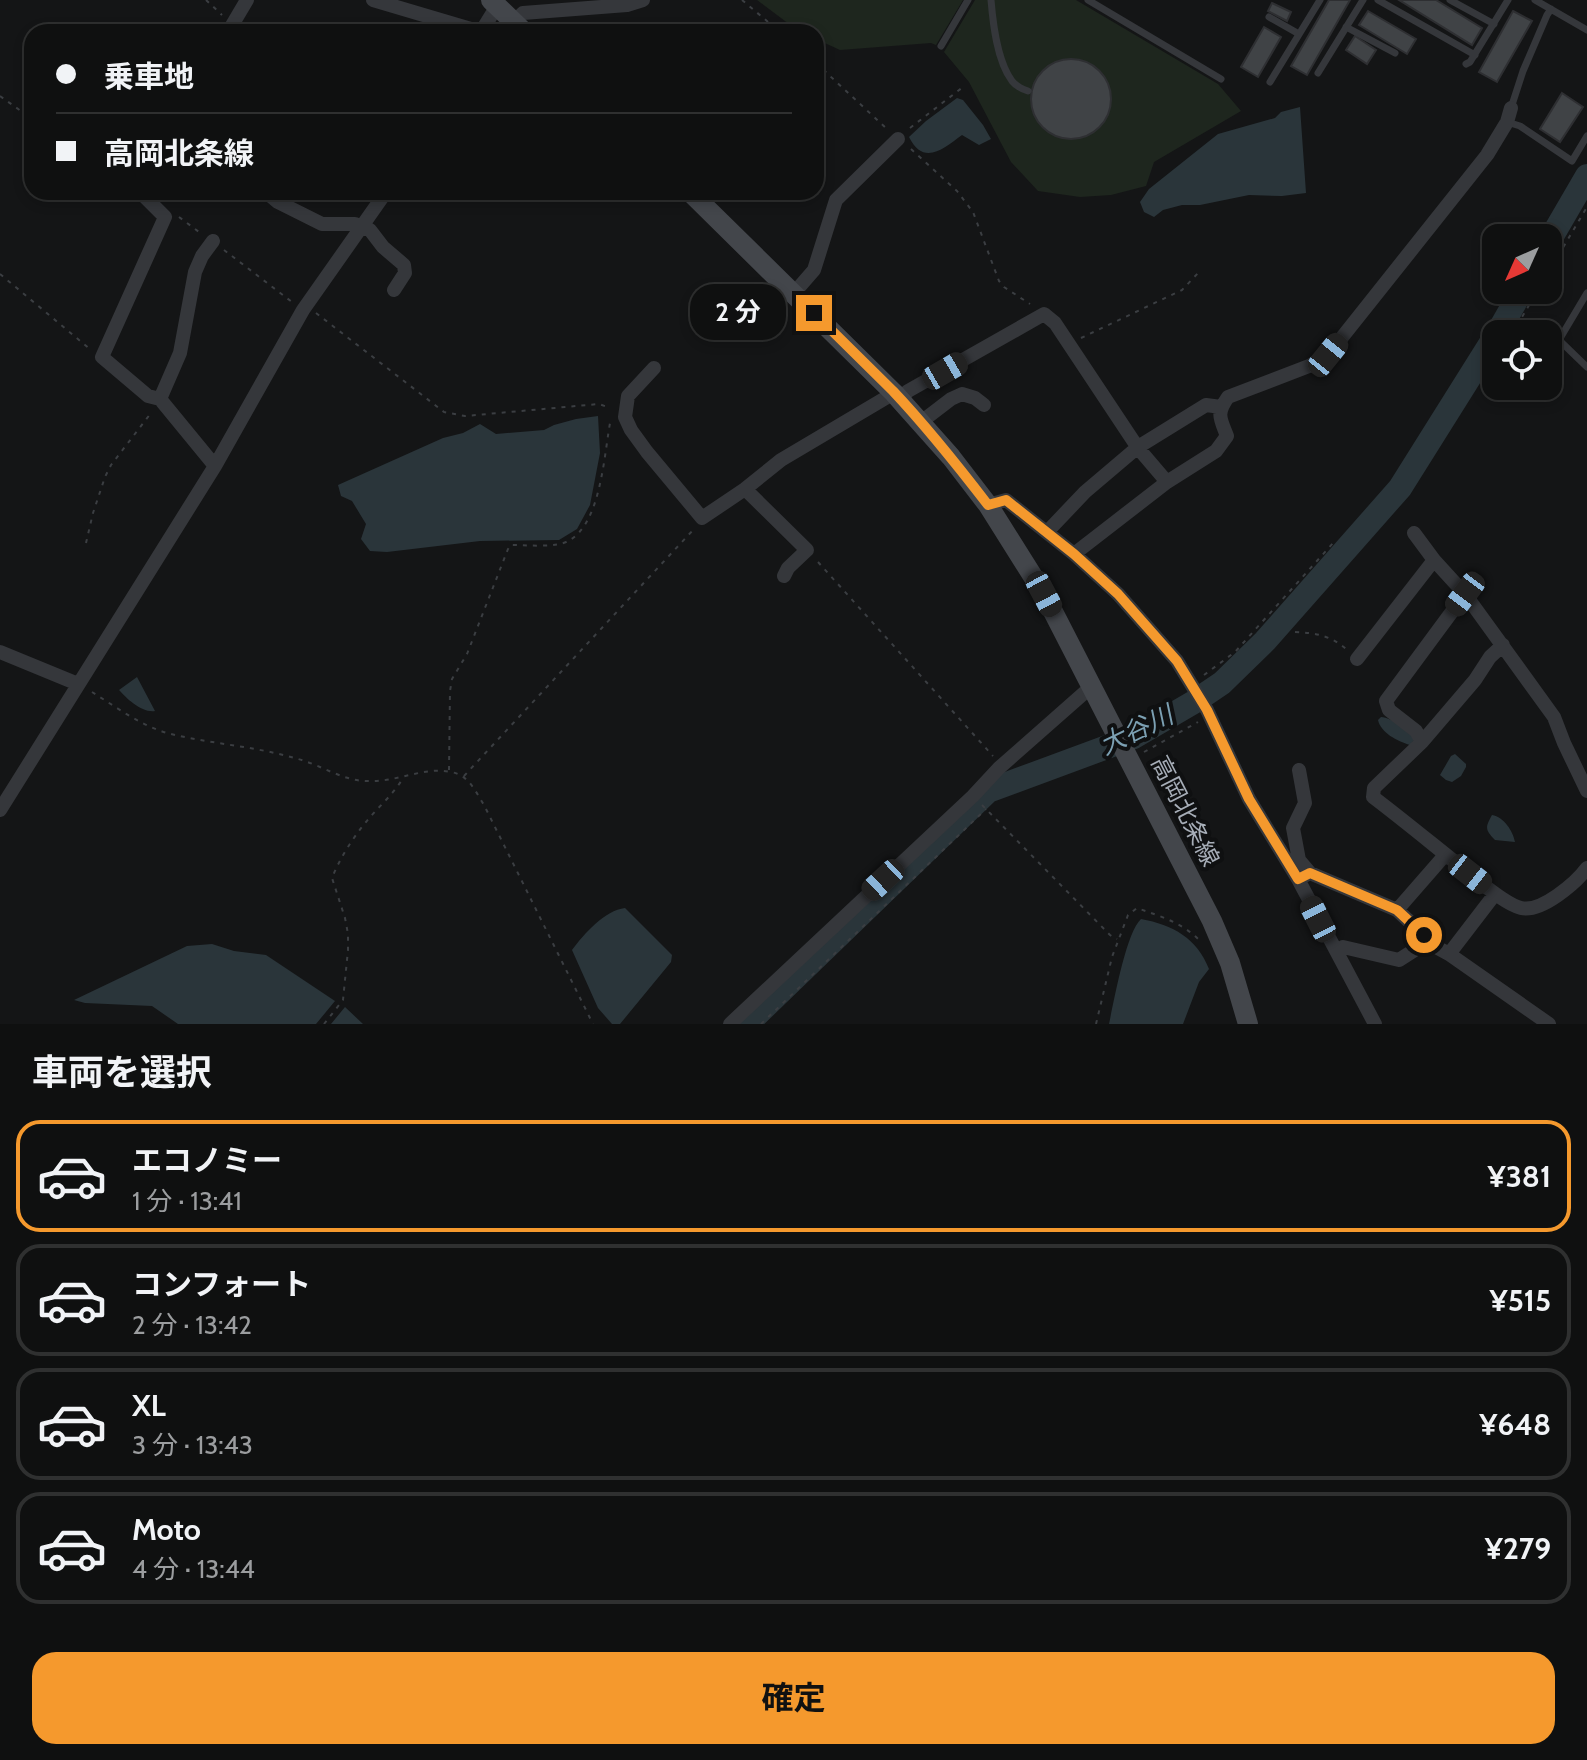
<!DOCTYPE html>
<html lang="ja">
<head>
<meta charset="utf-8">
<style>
	:root { --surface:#0f1010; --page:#181919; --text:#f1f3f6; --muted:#9b9d9f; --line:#2f3030; --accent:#f5992d }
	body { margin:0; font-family:Cabin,"Noto Sans JP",sans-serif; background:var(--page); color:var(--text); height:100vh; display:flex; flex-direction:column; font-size:30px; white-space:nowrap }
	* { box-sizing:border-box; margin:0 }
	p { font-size:26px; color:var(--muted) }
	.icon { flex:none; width:44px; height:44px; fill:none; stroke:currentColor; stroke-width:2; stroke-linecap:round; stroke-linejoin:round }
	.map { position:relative; height:1024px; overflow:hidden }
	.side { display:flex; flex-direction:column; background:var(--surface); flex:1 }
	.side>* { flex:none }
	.guide { position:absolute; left:24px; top:24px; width:800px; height:176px; border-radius:24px; box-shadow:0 4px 12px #0003,0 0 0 2px var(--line); display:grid; align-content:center; height:176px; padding:0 32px; background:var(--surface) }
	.needle { width:52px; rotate:225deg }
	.tools { position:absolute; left:1482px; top:224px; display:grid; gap:16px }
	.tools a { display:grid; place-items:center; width:80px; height:80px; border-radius:16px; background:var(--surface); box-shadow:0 4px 12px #0003,0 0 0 2px var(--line); font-size:40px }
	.end { position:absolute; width:36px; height:36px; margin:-18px; border:10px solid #f5992d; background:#111; box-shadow:0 0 0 4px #111 }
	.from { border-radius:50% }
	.bubble { position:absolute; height:56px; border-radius:24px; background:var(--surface); box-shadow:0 4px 12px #0003,0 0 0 2px var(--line); font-size:26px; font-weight:700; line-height:56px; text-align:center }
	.car { position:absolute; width:24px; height:48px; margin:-24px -12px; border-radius:10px; box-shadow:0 0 6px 2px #0007; background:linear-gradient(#222 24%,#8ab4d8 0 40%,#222 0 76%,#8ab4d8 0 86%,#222 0) }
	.guide b { display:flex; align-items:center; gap:28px; height:76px; font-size:30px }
	.guide b+b { border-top:2px solid var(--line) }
	.guide i { width:20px; height:20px; background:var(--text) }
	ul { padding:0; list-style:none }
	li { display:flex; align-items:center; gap:24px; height:112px; margin:0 16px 12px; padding:0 16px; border:4px solid var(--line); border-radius:24px }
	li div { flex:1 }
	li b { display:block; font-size:30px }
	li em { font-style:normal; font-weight:700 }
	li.on { border-color:var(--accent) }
	li>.icon { width:72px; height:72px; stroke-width:1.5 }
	h2 { padding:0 32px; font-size:36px; line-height:96px }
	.button { display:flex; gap:16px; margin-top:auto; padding:16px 32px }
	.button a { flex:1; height:92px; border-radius:24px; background:var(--accent); color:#111; font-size:32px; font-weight:700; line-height:92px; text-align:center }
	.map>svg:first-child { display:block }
</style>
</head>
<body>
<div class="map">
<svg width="1587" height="1024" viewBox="0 0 1587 1024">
	<rect width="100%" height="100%" fill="#141516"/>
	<path fill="#1e261e" d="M757 0H963L936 45 931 43 840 50 816 39V32H801L797 30Z
		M975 0H1076L1218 84 1241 111 1154 162 1146 186 1111 195 1080 197 1038 191 1011 162 969 82 944 52Z"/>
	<path fill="#2a353a" d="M957 98 963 100 983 125 991 139 979 145 962 135C944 148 924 167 909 137L926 121Z
		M1300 107 1306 193 1282 196 1249 195 1200 205H1182L1163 210 1154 217 1144 212 1140 202 1149 189 1218 134 1275 118 1281 112Z
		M598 416 600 453 590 505 577 529 559 540 480 541 387 552 370 551 361 539 366 524 352 501 341 496 338 485 443 438 463 433 480 424 496 434 544 430 554 425 576 419Z
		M137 677 155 711C142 713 127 699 119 690Z
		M1381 717C1392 718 1408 729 1415 739L1410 745C1397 741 1381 733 1378 720Z
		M1455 754 1466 764V767L1461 776 1452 782 1446 780 1440 775 1451 756Z
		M1492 815C1504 817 1513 831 1515 842L1495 840C1485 829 1485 828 1492 815Z
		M625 908 672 955 671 962 620 1024H612L598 1008 572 950C584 934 605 910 625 908Z
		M1141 919C1173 925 1197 938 1209 969L1199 982 1183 1024H1109C1114 1001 1126 933 1141 919Z
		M212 944 234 951 266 955 335 1001 316 1024H178L152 1006 85 1003 74 1000 187 946Z
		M345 1007 363 1024H331Z"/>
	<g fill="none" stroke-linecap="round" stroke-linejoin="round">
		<path stroke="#2a353a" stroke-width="24" d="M1548 243 1587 176
			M1497 334 1522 290
			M747 1024 988 791 1134 737 1194 702 1222 683 1265 641 1400 488 1496 335"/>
	</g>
	<path fill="#404346" stroke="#2e2f32" stroke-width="2" d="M1329 0H1350L1307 75 1291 66Z
		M1399 0H1436L1482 28 1472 45Z
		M1272 3 1291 12 1287 21 1268 11Z
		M1368 11 1416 39 1407 54 1359 25Z
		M1513 11 1532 21 1497 82 1479 72Z
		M1264 27 1281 37 1258 77 1241 67Z
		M1355 36 1376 50 1367 64 1346 50Z
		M1031 99a40 40 0 1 1 80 0a40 40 0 1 1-80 0Z
		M1562 93 1583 107 1560 142 1540 129Z"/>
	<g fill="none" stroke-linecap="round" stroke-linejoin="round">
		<path stroke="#3b3e42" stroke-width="2" stroke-dasharray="4 6" stroke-linecap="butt" d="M206 0 222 15
			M742 0 780 32
			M816 63 887 129
			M0 96 32 119
			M910 128 963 87
			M911 149 957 191 973 212 999 281 1004 287 1030 304
			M179 217 199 232
			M224 250 292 302
			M1548 273 1587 207
			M0 274 91 350
			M316 313 444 412 465 416 599 404 610 408
			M1512 334 1538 290
			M1081 338 1182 290 1200 271
			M1490 384 1496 364
			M86 543 93 513 105 477 111 465 151 413
			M818 562 993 756
			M1295 632C1315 633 1330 635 1346 649
			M1204 675 1235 652 1334 542
			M92 692C116 707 140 725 167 733 210 744 255 746 298 759 321 765 343 781 367 781 395 783 424 766 451 772 469 775 475 791 484 805L593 1024
			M1144 752 1198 722
			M449 770 450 691 452 679 467 654 508 549 511 545C526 545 556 548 568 541 602 524 604 451 611 418
			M464 776 694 529
			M982 805 1110 935 1117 939
			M324 1024 343 1000 348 950V934L345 918 332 878C340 858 352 839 366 822 378 807 393 795 403 778
			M761 1024 986 809
			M1096 1024 1112 957 1128 915 1137 908C1162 917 1184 923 1202 943"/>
		<path stroke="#35373b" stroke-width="7" d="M991 0C993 24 997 61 1012 81 1016 86 1022 89 1028 91
			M1088 0 1221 79
			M1378 0 1475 55
			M1450 0 1494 24
			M1535 0 1587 30
			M1269 17 1299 34
			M1346 27 1395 53
			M941 46 968 0
			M1466 64 1470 62 1508 0
			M1318 73 1363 0
			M1270 82 1320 0
			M1511 108 1523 71 1547 15 1551 9
			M1507 122 1520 126 1572 161 1587 136
			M1587 293 1559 340 1587 367"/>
		<path stroke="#35373b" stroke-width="14" d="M373 0 481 32
			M514 22 523 13 627 5 643 0
			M228 32 247 0
			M481 32 497 6
			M147 192 145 197 165 217 102 357 148 396 160 399 215 466
			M266 192 278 202 322 224H355L370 230 383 247 404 265 405 273 394 290
			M794 293 814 270 836 200 898 139
			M654 368 628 396 625 417 631 430 647 452 702 518 745 489 781 460 894 393
			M160 399 180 353 195 272 202 256 213 241
			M900 399 908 391 1044 314 1055 323 1138 448 1167 482
			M921 422 951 399 962 394 975 398 984 405
			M745 489 807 550 788 568 784 576
			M988 505 1006 500 1074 554 1118 594 1177 661 1207 710 1249 799 1298 879 1375 1024
			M1047 532 1085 492 1138 447 1206 405 1221 407
			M1414 533 1434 560 1465 594 1554 717 1564 743 1587 791
			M1074 554 1167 482 1216 451 1227 436C1220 418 1216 414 1228 397L1309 366 1328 355 1487 155 1507 122 1511 108
			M1503 645 1490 657 1475 680 1422 742 1374 788 1373 797C1406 822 1437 848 1470 874 1483 884 1505 904 1521 908 1541 913 1576 883 1587 868
			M0 652 78 684
			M1357 659 1434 560
			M1422 742 1416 731 1389 710 1386 701 1465 594
			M1299 770 1305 803 1293 828 1299 860 1310 873
			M0 810 215 466 303 310 386 192
			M1298 879 1310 873 1397 910 1424 935 1427 942
			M1397 910 1445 855
			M1337 951 1343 947 1399 960 1427 942 1449 954 1549 1024
			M1449 954 1495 894
			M730 1024 973 796 999 768 1092 686"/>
		<path stroke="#43464b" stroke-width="20" d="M491 0 524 32
			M690 192 894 393 951 457 988 505 1044 594 1212 921 1230 963 1248 1024"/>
	</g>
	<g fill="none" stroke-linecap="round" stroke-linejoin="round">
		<path stroke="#f5992d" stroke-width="10" d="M814 313C840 339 867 365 893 391 927 427 958 466 988 505L1006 500 1074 554 1118 594 1177 661 1207 710 1249 799 1298 879 1310 873 1397 910 1424 935"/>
	</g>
	<g text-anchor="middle" stroke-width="8" stroke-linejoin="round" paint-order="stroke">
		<g font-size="24" fill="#a6adb7" stroke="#0f1011">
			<text transform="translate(1185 811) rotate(63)" y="8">高岡北条線</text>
		</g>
		<g font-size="26" font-style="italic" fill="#7ca0b3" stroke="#0f1011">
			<text transform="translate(1136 730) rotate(-26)" y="9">大谷川</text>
		</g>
	</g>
</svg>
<div class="tools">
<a><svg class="needle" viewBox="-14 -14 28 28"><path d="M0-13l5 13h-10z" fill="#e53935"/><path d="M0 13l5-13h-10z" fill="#9b9d9f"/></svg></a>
<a><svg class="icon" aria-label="locate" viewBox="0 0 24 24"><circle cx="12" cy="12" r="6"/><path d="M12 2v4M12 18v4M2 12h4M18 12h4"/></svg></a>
</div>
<i class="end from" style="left:1424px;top:935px"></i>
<i class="end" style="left:814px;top:313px"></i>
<div class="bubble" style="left:690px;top:284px;width:96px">2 分</div>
<i class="car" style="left:1328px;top:355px;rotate:39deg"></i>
<i class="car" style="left:945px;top:371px;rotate:60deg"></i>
<i class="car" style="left:1044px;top:594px;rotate:152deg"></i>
<i class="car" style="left:1465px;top:594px;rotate:217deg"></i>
<i class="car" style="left:1470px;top:874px;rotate:128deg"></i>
<i class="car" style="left:883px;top:880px;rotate:227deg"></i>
<i class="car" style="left:1318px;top:919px;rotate:333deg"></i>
<div class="guide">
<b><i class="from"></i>乗車地</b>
<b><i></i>高岡北条線</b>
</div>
</div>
<section class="side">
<h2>車両を選択</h2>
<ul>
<li class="on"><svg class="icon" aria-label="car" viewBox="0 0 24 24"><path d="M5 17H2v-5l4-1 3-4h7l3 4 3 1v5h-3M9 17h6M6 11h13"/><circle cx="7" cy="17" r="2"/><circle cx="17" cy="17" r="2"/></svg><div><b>エコノミー</b><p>1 分 · 13:41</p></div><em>¥381</em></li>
<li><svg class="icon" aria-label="car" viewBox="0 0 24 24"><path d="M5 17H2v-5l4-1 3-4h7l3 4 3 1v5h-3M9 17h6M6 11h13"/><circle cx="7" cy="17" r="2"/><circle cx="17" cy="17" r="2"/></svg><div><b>コンフォート</b><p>2 分 · 13:42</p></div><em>¥515</em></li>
<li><svg class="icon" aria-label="car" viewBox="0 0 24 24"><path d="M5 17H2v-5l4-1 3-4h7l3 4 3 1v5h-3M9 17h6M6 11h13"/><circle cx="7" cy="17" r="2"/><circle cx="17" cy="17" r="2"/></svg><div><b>XL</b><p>3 分 · 13:43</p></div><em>¥648</em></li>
<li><svg class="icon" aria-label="car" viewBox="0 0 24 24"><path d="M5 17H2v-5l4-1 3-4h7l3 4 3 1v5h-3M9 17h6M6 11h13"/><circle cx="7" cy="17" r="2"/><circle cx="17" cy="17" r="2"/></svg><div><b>Moto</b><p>4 分 · 13:44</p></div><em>¥279</em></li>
</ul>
<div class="button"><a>確定</a></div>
</section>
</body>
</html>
